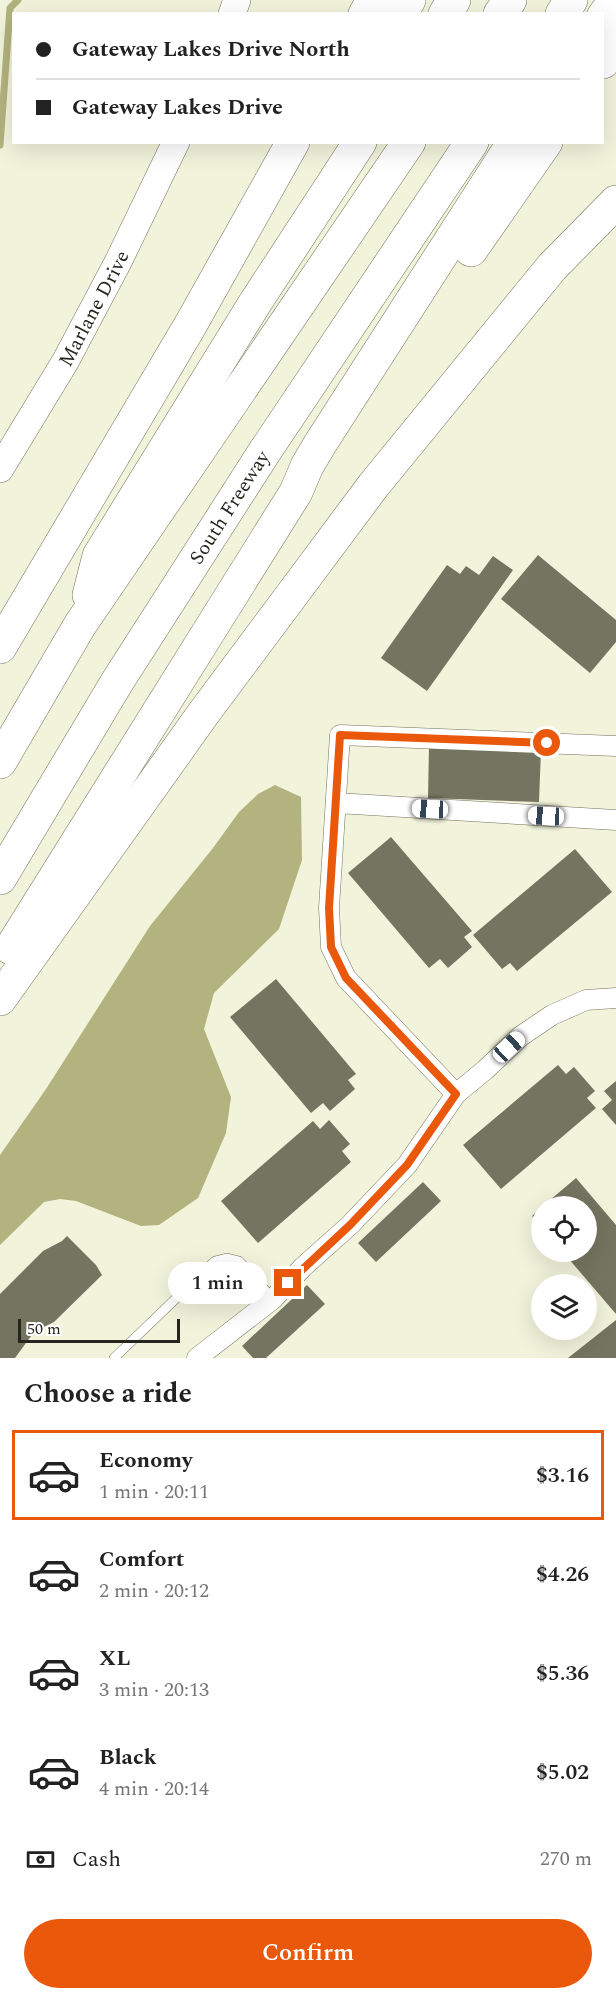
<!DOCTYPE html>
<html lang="en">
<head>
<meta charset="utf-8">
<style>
	:root { --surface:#fff; --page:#f2f2f2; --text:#222; --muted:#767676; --line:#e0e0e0; --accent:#ea580c }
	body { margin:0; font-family:Spectral,serif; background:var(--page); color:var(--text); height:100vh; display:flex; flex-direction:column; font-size:22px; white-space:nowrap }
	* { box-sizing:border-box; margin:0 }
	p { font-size:20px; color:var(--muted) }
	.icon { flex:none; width:33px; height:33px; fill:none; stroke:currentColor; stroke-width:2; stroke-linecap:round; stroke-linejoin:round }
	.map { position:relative; height:1358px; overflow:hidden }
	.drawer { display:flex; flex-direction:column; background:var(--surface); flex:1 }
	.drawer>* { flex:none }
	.banner { position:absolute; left:12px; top:12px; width:592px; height:132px; border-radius:0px; box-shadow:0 6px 24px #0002; display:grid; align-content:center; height:132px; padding:0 24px; background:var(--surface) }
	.fabs { position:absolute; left:531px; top:1196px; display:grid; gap:12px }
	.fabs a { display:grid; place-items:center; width:66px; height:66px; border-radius:50%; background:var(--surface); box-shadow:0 6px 24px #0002; font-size:30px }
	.scale { position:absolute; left:18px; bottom:15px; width:162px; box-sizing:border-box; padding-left:6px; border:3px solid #25261d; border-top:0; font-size:16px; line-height:21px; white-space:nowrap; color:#25261d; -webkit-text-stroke:4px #fff; paint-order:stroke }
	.end { position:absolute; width:27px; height:27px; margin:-14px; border:8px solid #ea580c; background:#fff; box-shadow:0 0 0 3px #fff }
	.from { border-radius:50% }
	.bubble { position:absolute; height:42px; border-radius:21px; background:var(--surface); box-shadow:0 6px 24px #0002; font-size:20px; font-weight:600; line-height:42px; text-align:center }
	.car { position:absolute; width:18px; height:36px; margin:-18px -9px; border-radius:8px; box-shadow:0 0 4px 2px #0007; background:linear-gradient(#fff 24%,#345 0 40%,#fff 0 76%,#345 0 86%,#fff 0) }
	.banner b { display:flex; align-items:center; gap:21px; height:57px; font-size:22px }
	.banner b+b { border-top:2px solid var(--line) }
	.banner i { width:15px; height:15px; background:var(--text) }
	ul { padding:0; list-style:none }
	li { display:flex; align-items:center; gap:18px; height:90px; margin:0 12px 9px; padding:0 12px; border:3px solid transparent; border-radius:0px }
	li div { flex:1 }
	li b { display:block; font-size:22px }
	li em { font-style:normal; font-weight:600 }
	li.on { border-color:var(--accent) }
	li>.icon { width:54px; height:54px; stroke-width:1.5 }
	h2 { padding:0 24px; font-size:27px; line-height:72px }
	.pay { display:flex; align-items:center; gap:15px; height:66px; padding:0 24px; font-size:22px }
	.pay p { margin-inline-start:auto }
	.primary-button { display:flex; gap:12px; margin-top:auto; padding:12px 24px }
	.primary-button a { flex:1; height:69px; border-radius:36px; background:var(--accent); color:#fff; font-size:24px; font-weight:600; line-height:69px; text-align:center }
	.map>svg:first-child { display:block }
</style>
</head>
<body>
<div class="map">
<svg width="616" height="1358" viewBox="0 0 616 1358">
	<rect width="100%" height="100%" fill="#f2f3db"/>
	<path fill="#b2b37e" d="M275 785 301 797 302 860 279 929 214 993 204 1029 231 1097 226 1133 198 1198 159 1225 141 1226 76 1201 60 1199 44 1202 0 1245V1155L46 1089 150 926 213 848 239 812 258 794Z"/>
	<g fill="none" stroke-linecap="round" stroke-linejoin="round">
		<path stroke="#b2b37e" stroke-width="7" d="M0 145 10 8 18 0"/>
	</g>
	<path fill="#747560" d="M538 555 616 620V642L590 673 501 599Z
		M493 556 513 570 427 691 381 658 447 565 460 574 466 566 479 575Z
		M429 746 541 750 539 802 428 798Z
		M391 837 472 931 464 937 472 947 448 968 440 959 429 968 348 873Z
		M575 849 612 892 517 971 510 963 502 969 473 935Z
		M276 979 356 1074 348 1080 355 1089 330 1111 323 1103 311 1113 230 1017Z
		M558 1065 566 1074 574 1067 595 1091 587 1098 596 1108 501 1189 463 1145Z
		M616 1081V1125L602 1109 612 1100 604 1091Z
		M329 1120 350 1144 342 1151 351 1162 258 1243 221 1201 313 1121 320 1129Z
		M576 1178 616 1225V1314L562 1251H586V1206H543Z
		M423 1182 441 1201 376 1262 358 1243Z
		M542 1207V1227L532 1216Z
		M67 1236 96 1265 102 1275 54 1322 34 1332 15 1358H0V1294L43 1251 62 1241Z
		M307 1285 325 1304 266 1358H253L242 1346Z
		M616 1320V1358H568Z"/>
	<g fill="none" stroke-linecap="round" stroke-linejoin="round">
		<g stroke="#72725d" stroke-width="10">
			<path id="lane" d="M114 1358 215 1261 227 1258 239 1261 273 1299"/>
		</g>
		<g stroke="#72725d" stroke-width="21">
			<path id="street" d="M337 803 616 820
				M456 1094 346 978 331 947 329 908 340 735 616 746
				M197 1358 273 1299 303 1267 350 1225 407 1165 456 1094 485 1070 521 1036 552 1015 586 1000 616 998"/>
		</g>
		<g stroke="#72725d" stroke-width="28">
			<g id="secondary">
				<path d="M232 14 237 0"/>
				<path id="s1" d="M0 469 65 362 118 262 176 142"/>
			</g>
		</g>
		<g stroke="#72725d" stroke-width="34">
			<g id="highway">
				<path d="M365 14 373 0"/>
				<path d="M400 14 409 0"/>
				<path d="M445 14 454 0"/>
				<path d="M500 14 510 0"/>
				<path d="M562 14 571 0"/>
				<path d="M603 17 615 0"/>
				<path d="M603 62 616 43"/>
				<path d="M471 250 546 142"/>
				<path d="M89 595 99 556 255 303 360 142"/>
				<path d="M0 647 191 324 293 142"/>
				<path d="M0 762 80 625 409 142"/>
				<path id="s2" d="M0 878 117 682 265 451 472 142"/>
				<path d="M11 948 296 492 307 466 320 444 514 142"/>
				<path d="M0 999 203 714 373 486 552 267 616 202"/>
			</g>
		</g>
		<use href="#lane" stroke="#fff" stroke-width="9"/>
		<use href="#street" stroke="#fff" stroke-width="20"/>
		<use href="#secondary" stroke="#fff" stroke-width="27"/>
		<use href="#highway" stroke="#fff" stroke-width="33"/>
	</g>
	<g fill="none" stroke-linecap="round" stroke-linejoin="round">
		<path stroke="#ea580c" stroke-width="8" d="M288 1283 350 1225 407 1165 456 1094 346 978 331 947 329 908 340 735 547 743"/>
	</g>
	<g text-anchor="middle" stroke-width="5" stroke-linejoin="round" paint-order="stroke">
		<g font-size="20" fill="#25261d" stroke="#fff">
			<text dy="7" stroke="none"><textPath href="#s1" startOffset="186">Marlane Drive</textPath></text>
			<text dy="7" stroke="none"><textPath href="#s2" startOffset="436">South Freeway</textPath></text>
		</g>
	</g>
</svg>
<div class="fabs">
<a><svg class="icon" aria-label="locate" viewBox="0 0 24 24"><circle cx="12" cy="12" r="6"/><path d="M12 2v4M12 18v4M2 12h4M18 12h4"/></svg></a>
<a><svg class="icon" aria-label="layers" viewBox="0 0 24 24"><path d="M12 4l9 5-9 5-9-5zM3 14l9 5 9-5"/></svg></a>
</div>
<div class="scale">50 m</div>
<i class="end from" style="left:547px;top:743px"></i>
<i class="end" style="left:288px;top:1283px"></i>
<div class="bubble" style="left:168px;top:1262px;width:99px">1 min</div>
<i class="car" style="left:430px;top:809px;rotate:273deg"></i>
<i class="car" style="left:546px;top:816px;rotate:273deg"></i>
<i class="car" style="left:509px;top:1047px;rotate:47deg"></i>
<div class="banner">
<b><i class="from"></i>Gateway Lakes Drive North</b>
<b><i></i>Gateway Lakes Drive</b>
</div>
</div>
<section class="drawer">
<h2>Choose a ride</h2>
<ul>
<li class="on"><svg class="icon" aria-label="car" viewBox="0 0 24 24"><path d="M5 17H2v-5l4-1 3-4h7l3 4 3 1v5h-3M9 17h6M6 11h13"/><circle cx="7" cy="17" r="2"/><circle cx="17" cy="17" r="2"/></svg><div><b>Economy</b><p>1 min · 20:11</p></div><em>$3.16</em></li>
<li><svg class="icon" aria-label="car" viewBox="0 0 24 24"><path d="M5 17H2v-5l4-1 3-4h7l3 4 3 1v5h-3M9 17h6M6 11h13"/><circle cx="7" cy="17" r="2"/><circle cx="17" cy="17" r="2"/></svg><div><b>Comfort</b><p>2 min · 20:12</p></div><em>$4.26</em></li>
<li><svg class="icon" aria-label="car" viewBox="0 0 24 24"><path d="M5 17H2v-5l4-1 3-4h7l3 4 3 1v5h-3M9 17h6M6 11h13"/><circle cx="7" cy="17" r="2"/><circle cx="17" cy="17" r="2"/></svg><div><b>XL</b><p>3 min · 20:13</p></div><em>$5.36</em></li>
<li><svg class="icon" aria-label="car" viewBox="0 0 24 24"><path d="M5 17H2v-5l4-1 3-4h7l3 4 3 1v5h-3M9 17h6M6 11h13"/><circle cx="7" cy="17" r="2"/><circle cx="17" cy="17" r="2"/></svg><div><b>Black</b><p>4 min · 20:14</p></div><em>$5.02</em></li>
</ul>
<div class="pay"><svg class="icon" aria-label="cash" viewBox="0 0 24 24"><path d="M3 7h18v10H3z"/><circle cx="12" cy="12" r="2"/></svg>Cash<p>270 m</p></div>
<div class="primary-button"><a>Confirm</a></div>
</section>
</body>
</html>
